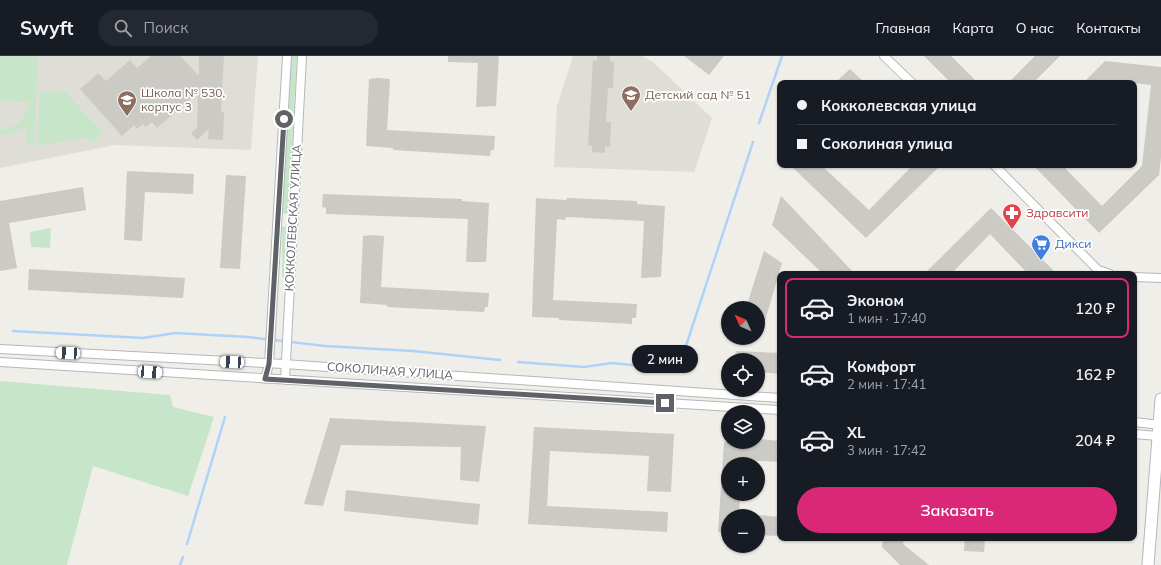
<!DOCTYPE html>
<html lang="ru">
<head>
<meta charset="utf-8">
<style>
	:root { --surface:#171b24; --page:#242831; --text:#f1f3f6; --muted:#9ea1a6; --line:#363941; --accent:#db2777 }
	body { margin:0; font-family:Mulish,sans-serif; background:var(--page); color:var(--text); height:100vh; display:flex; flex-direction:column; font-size:15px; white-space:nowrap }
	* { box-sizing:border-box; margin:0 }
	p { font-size:13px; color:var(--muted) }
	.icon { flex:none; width:22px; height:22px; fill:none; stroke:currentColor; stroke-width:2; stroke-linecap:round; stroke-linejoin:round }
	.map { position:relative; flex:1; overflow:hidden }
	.side { position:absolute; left:777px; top:215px; width:360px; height:270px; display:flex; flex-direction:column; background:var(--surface); border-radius:8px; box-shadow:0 1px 3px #0004 }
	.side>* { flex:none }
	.top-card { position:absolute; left:777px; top:24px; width:360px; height:88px; border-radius:8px; box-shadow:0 1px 3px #0004; display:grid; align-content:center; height:88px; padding:0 20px; background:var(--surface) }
	.needle { width:26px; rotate:315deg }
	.buttons { position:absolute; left:721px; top:245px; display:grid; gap:8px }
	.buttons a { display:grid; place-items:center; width:44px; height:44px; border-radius:50%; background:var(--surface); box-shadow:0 1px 3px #0004; font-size:20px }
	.end { position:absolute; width:18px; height:18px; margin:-9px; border:5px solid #5f6266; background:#fff; box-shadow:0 0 0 2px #fff }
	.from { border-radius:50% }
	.bubble { position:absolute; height:28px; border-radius:14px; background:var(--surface); box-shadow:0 1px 3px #0004; font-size:13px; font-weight:600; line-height:28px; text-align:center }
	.car { position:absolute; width:12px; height:24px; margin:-12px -6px; border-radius:5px; box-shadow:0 0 3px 1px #0007; background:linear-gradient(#fff 24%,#345 0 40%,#fff 0 76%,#345 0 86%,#fff 0) }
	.top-card b { display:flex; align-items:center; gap:14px; height:38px; font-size:15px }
	.top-card b+b { border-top:1px solid var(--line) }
	.top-card i { width:10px; height:10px; background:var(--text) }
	ul { padding:7px 0 0; list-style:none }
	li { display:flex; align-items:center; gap:12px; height:60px; margin:0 8px 6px; padding:0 12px; border:2px solid transparent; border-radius:8px }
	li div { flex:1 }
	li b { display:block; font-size:15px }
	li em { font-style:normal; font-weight:600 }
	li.selected { border-color:var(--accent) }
	li>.icon { width:36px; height:36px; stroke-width:1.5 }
	.action { display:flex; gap:8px; margin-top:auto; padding:8px 20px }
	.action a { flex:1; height:46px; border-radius:24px; background:var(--accent); color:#fff; font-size:16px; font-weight:600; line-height:46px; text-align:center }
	header { display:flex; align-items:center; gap:24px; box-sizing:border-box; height:56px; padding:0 20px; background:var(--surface); border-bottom:1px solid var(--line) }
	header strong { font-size:19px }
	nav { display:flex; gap:22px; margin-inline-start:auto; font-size:14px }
	.search { width:280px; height:36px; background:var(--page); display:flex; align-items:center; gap:10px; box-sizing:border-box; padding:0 14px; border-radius:22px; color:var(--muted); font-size:15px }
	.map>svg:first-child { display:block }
</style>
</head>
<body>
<header>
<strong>Swyft</strong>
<div class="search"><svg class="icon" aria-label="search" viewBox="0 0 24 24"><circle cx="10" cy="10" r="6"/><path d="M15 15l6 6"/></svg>Поиск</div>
<nav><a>Главная</a><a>Карта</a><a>О нас</a><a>Контакты</a></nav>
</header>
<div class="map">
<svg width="1161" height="509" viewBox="0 0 1161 509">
	<rect width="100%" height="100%" fill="#f0eee8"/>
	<path fill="#dfded6" d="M0 0H258L251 94 115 89 0 112Z
		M573 0H642L653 6 712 62 694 116 554 111 557 50Z"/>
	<path fill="#c7e5c9" d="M0 0H38L34 89H26L27 70 15 77 0 79V73C17 72 26 62 29 46L0 44Z
		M291 0H297L288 158 282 157Z
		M40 35 69 36V40L103 77 91 87 85 81 37 90Z
		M282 171H287L284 221H282Z
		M51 172 50 192 31 191 30 176Z
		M0 325 170 339 173 351 214 361 188 440 93 410 67 509H0Z"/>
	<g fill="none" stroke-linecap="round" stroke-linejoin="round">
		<path stroke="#afd3f8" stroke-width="2.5" d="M759 67 782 0
			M13 275 143 282 175 277 248 281 325 290 413 295 500 304
			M518 306 584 311 612 307 651 311 667 309 682 302 753 86
			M187 488 225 361
			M180 509 183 501"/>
	</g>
	<path fill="#cbcac4" d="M151 0H180L199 20V0H224L221 55 224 56 223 84 208 83 209 73 197 84 191 77 197 72 198 36 157 72 152 66 146 71 143 68 137 73 134 69 122 80 80 33 98 17 106 25 130 4 137 12Z
		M448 0H499L496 50 476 51 478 7 448 6Z
		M597 0H610V5L614 6 613 32H608L606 66H611L610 91 605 90V97L592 96V90L588 89 593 4 597 5Z
		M684 0H724L709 19Z
		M924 0H951L978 27H951Z
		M1035 0H1060L1033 27H1008Z
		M1105 5 1161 11V101L1159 119 1099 177 1033 109H1062L1102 150 1142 110 1151 29 1113 25 1111 27H1083Z
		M850 13 865 27H835Z
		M378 22 390 23 387 74 495 80 494 94H491L490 100 393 94V92L366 90 369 23Z
		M790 109H821L869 154 913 109H941L866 182Z
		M127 115 194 118 193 138 145 136 142 185 124 184Z
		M226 119 246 120 240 213 220 212Z
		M83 131 86 154 9 167 17 212 0 215V145Z
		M323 138 462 143V145L489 147 486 206H466L468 163 326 158V152L322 151Z
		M781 140 855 218H823L772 169Z
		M536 142 566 144 567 142 637 145V148L665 150 661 221 641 222 644 165 566 161 565 164 557 163 553 244 637 248 636 262H632V268L559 264V262L532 261Z
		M991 152 1057 218H1028L990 178 951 218H924Z
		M372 179 384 180 381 231 489 237 488 251H485L484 256 387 251V249L360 247 363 180Z
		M764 195 782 207 760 282 758 281V252H746Z
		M29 213 185 222 183 242 28 234Z
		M736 295 780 297V318L758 316V304H734Z
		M330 362 486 370 479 426 460 424 461 391 341 389 323 450 304 448Z
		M534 371 674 378 671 436 647 435 649 400 550 395 547 450 668 456 667 476 528 468Z
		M758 383 780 385V406L743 404 742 408H727L728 438H740L739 460H728V477L718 476 724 386H758Z
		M346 434 480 448 478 469 344 455Z
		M758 459 780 461V480L758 479Z
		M883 482H904L903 488 929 509H900L882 491Z
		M965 482H985L984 496 964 495Z"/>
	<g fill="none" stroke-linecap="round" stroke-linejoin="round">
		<g stroke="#b5b7bb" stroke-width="10">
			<path id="street" d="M884 0 912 27
				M994 109 1098 214 1110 218
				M1134 221 1161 222
				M0 293 284 308 780 342
				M0 306 780 354
				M265 323 269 308 287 0
				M285 324 302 0
				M1134 366 1161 369
				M1134 378 1158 380"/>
		</g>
		<g stroke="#b4b6bb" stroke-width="13">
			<path id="secondary" d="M1148 509 1161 343"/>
		</g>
		<use href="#street" stroke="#fff" stroke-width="8"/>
		<use href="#secondary" stroke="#fff" stroke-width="11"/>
	</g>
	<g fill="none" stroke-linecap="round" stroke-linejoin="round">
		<path stroke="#5f6266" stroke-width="5" d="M284 63 269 308 265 323 665 347"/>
	</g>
	<defs>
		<g id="school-pin" transform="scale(1)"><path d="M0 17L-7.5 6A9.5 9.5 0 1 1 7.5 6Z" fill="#8d6e63" stroke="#fff"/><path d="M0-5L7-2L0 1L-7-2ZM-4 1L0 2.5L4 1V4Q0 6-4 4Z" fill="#fff"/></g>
		<g id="pharmacy-pin" transform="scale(1)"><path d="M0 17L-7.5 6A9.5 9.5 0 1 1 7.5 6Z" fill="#e0444e" stroke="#fff"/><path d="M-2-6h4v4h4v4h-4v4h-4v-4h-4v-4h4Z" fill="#fff"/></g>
		<g id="supermarket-pin" transform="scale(1)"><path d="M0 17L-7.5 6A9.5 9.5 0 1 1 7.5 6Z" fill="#3f7fe0" stroke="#fff"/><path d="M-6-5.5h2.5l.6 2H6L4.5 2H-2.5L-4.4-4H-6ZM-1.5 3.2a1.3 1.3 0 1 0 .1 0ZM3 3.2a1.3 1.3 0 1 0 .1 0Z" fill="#fff"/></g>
	</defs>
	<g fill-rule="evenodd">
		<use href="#school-pin" x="631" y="39"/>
		<use href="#school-pin" x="127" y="44"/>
		<use href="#pharmacy-pin" x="1012" y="157"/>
		<use href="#supermarket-pin" x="1041" y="188"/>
	</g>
	<g text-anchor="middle" stroke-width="3.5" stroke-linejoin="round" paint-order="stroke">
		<g font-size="12" fill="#785e54" stroke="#fff" text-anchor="start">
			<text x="141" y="41">Школа № 530,<tspan x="141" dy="14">корпус 3</tspan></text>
			<text x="645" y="43">Детский сад № 51</text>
		</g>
		<g font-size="12" fill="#be3a42" stroke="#fff" text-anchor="start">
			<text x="1026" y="161">Здравсити</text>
		</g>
		<g font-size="12" fill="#5f6266" stroke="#fff">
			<text transform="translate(293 162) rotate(-87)" y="4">КОККОЛЕВСКАЯ УЛИЦА</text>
			<text transform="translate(390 315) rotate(4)" y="4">СОКОЛИНАЯ УЛИЦА</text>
		</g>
		<g font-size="12" fill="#366cbe" stroke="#fff" text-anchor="start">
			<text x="1055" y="192">Дикси</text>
		</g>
	</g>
</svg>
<div class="buttons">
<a><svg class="needle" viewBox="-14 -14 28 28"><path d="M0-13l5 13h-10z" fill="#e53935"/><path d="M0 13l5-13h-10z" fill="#9ea1a6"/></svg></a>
<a><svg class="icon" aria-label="locate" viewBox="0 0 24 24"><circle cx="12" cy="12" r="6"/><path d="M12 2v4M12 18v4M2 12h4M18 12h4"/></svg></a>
<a><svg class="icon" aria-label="layers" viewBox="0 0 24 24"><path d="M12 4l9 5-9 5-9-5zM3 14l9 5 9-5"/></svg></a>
<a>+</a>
<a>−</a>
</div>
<i class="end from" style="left:284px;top:63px"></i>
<i class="end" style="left:665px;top:347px"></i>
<div class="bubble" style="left:632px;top:289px;width:66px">2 мин</div>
<i class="car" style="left:68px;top:297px;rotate:273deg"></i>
<i class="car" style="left:232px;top:306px;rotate:273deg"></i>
<i class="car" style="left:150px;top:316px;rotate:94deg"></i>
<div class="top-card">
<b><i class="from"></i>Кокколевская улица</b>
<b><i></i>Соколиная улица</b>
</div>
<section class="side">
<ul>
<li class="selected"><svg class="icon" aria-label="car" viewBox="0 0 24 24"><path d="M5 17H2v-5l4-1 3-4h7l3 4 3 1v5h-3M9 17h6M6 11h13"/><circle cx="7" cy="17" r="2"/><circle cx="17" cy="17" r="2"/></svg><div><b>Эконом</b><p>1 мин · 17:40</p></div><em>120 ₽</em></li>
<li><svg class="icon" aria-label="car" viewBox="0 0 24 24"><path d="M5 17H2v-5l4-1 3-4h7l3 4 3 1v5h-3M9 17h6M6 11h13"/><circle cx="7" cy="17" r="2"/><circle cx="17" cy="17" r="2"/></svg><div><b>Комфорт</b><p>2 мин · 17:41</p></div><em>162 ₽</em></li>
<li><svg class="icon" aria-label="car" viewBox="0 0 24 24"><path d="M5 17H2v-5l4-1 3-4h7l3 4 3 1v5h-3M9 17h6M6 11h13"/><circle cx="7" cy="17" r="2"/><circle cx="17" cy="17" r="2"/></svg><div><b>XL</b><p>3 мин · 17:42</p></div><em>204 ₽</em></li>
</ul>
<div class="action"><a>Заказать</a></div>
</section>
</div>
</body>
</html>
